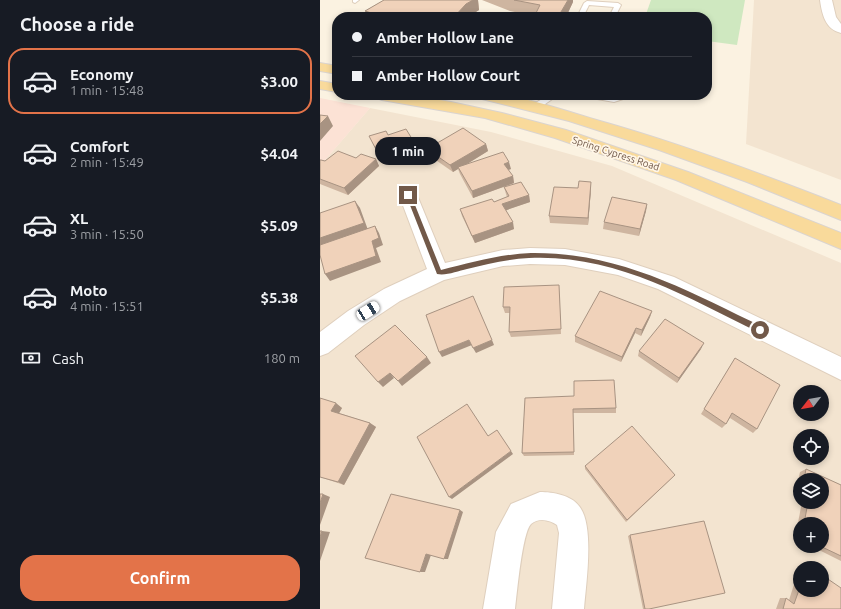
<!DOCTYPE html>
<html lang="en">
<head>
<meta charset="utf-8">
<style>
	:root { --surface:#171b24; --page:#20242c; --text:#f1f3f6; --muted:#9ea1a6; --line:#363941; --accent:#e37349 }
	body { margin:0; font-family:Ubuntu,sans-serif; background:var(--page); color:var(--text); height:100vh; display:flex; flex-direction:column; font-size:15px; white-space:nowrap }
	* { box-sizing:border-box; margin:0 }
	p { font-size:13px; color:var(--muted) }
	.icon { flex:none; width:22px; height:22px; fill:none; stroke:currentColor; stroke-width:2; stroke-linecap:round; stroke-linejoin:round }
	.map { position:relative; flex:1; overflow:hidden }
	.side { display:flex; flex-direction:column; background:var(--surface); width:320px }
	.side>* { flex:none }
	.top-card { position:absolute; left:12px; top:12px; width:380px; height:88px; border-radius:16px; box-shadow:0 2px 6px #0003; display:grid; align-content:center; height:88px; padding:0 20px; background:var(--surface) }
	.needle { width:26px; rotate:239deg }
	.buttons { position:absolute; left:473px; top:385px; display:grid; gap:8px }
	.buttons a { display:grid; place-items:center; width:36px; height:36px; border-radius:50%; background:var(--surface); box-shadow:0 2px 6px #0003; font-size:20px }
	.end { position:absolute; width:18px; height:18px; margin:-9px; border:5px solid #725949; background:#fff; box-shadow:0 0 0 2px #fff }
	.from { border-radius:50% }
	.bubble { position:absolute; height:28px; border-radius:14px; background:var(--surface); box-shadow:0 2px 6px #0003; font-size:13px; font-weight:600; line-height:28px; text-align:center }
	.car { position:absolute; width:12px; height:24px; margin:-12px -6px; border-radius:5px; box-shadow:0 0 3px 1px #0007; background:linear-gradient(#fff 24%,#345 0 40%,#fff 0 76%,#345 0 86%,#fff 0) }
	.top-card b { display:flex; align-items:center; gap:14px; height:38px; font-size:15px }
	.top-card b+b { border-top:1px solid var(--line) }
	.top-card i { width:10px; height:10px; background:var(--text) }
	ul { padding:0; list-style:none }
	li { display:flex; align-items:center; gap:12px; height:66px; margin:0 8px 6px; padding:0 12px; border:2px solid transparent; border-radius:16px }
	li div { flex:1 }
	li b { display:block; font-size:15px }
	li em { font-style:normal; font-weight:600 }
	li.selected { border-color:var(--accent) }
	li>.icon { width:36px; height:36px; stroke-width:1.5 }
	h2 { padding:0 20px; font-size:18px; line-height:48px }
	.pay { display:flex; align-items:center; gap:10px; height:44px; padding:0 20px; font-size:15px }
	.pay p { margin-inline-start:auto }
	.action { display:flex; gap:8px; margin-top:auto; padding:8px 20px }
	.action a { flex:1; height:46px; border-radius:16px; background:var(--accent); color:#fff; font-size:16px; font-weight:600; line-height:46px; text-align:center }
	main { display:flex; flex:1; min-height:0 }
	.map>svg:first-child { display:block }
</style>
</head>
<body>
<main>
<section class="side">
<h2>Choose a ride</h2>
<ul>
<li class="selected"><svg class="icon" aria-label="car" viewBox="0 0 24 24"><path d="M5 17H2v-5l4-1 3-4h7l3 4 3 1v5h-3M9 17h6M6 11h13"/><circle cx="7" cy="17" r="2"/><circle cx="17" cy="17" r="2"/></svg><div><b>Economy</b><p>1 min · 15:48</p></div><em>$3.00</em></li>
<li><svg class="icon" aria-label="car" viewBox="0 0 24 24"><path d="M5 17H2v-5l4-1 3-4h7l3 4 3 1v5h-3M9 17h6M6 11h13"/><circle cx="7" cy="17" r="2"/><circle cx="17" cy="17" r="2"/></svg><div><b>Comfort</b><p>2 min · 15:49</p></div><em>$4.04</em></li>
<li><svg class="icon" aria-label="car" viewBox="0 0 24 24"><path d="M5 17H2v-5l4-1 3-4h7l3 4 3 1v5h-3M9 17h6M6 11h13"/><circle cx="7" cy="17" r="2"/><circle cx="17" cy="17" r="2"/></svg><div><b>XL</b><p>3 min · 15:50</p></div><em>$5.09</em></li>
<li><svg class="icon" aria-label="car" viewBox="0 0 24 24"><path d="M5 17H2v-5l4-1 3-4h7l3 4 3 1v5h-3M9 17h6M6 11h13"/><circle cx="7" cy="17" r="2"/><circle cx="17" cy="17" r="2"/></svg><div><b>Moto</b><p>4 min · 15:51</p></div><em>$5.38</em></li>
</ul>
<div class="pay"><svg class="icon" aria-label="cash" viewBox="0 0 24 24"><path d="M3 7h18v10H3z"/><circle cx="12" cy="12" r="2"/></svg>Cash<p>180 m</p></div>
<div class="action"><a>Confirm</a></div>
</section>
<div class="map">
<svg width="521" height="609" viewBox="0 0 521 609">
	<rect width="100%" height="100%" fill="#fbf2e1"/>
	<path fill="#f3e4d0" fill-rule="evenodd" d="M434 0H521V180L426 144Z
		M50 108 171 132 292 166 521 263V609H0V166ZM480 392H502V414H480ZM480 436H502V458H480ZM480 480H502V502H480ZM480 524H502V546H480ZM480 568H502V590H480Z"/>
	<path fill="#fce2d5" d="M0 98 50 108 0 166Z"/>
	<path fill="#cfe8c0" d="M331 0H425L417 45 387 41V17H325Z"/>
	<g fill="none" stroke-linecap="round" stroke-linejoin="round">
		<g stroke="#dfcfbd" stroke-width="2">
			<path id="lane" d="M33 0H39L35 3 33 2Z
				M267 1 298 3 301 5 295 17H289L294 7 269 5 263 17H257L264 3Z
				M229 95H238L218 109H212V105Z
				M262 95C273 95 283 97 293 97 299 98 303 95 309 95V97L294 102 266 97Z"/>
		</g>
		<g stroke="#dfcfbd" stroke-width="2">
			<path id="street" d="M500 0H512L516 17 521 24V33C505 29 502 14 500 0Z
				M88 189 94 190 97 195 125 263 183 250 210 248 245 249 299 259 354 277 521 357V380L338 289 298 275 245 265 210 264 183 266 124 280 80 301 44 325 8 353 0 356V332L28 311 64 289 107 269 79 195 82 190Z
				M220 492C233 492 251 495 259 506 275 525 266 584 264 609H232L239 533 237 525C230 520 219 517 211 524 202 533 197 594 195 609H163L176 532 191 504Z"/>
		</g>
		<g stroke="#dad4d0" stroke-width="2">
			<path id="primary" d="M0 63 17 66V74L0 71Z
				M0 81 17 84V92L0 89Z
				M54 95H91L131 102 182 113 246 130 368 172 521 233V249L356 180 235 138 165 118 62 100 57 98Z
				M155 95C164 95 174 94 183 95 215 100 249 112 280 121 362 144 442 174 521 205V220L427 182 339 150 249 121 158 98Z"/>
		</g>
		<use href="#lane" fill="#fff" fill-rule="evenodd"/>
		<use href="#street" fill="#fff" fill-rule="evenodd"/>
		<use href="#primary" fill="#f9da9b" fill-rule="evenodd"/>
	</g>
	<path fill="#ceb5a0" d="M64 0H158L159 10 148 17H47L45 11Z
		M162 0H253V2L246 17H214V16L190 11Z
		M166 144 168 151 147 164 191 169 188 170 193 176 194 183 153 198 140 174 138 169 133 172 110 156 107 149Z
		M36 158 56 159 59 166 28 195 0 184V160L5 161Z
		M184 187 209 195 210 202 186 210 194 229 155 243 142 216 140 209 174 202 187 197 186 194Z
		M271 189 268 225 230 223 229 216Z
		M327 204 326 211 319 236 283 229 284 222Z
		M239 285 241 334 191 337 189 332 190 313H185L183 307Z
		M332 311 330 317 321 336 315 333 301 362 255 342V336Z
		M381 349 357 383 318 356 319 351Z
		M415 358 437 429 433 433 410 418 406 424 402 428 381 414Z
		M0 398 22 408 19 413 50 423 56 427 24 485 0 477Z
		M205 398 296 408V413H253L254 455 204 456 202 453Z
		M265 466 353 477 306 522 265 469Z
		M486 469 521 485V561L491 546H502V524H480V540L475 538 482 502H502V480H480V496L475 494 480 472Z
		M310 535 329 609H323L308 536Z
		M487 565 491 568H480V590L521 609H456L460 598H466L469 600 480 566Z"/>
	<path fill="#a89382" d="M153 0H158L159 10 148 17H134L146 4Z
		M248 0H253V2L246 17H238Z
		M8 116 13 126 0 141V124Z
		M166 144 168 151 139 169 138 167V169L133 172 130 165Z
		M97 147 99 154 76 162 73 155Z
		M72 153 75 160 63 164 60 157Z
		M56 159 59 166 28 195 24 188Z
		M189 162 191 169 185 171 184 164Z
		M193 176 194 183 153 198 152 191Z
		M271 182V189L268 225V218Z
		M209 195 210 202 184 211 182 204Z
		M35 201 40 208 48 230 0 247V238Z
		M327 204 326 211 319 236 320 229Z
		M193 222 194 229 155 243 152 236Z
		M55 226 59 233 63 245 56 248 61 262 10 281 5 274Z
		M332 311 330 317 321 336 322 330Z
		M316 328 315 333 301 362 302 357Z
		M149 340 152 345 122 357 119 352Z
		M172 340 174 345 156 353 153 348Z
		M384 343 381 349 357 383 359 378Z
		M107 357 111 363 82 386 78 381Z
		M70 373 74 378 63 387 58 382Z
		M16 403 22 408 18 415 11 411Z
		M50 423 56 427 24 485 18 482Z
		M191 451 193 454 132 499 129 497Z
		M3 494 10 497 0 525V503Z
		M140 510 143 512 128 559H124Z
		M2 531 10 532 0 561V537Z
		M106 554 111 555 105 572H100Z"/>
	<path fill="#f0d2ba" stroke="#a89382" d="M64 0H153L146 4 134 17H64L45 11Z
		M194 0H248L238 17H214L220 5Z
		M0 115 8 116 0 124Z
		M143 128 166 144 130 165 107 149Z
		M86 129 97 147 73 155 72 153 60 157 49 136 66 131 68 135Z
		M18 151 36 158 41 154 56 159 24 188 0 179V160H1L5 161Z
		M183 152 189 162 184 164 193 176 152 191 138 167Z
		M259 181 271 182 268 218 229 216 234 187 258 188Z
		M201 182 209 195 182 204 193 222 152 236 140 209 172 199 174 202 189 196 184 187Z
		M292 197 327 204 320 229 284 222Z
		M35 201 44 223 0 238V213Z
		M55 226 59 238 52 241 56 256 5 274 0 255V245Z
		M239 285 241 329 189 332 190 307H183L184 287Z
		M280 291 332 311 322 330 316 328 302 357 255 336Z
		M153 296 172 340 153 348 149 340 119 352 106 315Z
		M345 319 384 343 359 378 319 351Z
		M75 325 107 357 78 381 70 373 58 382 35 356Z
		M415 358 460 385 437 429 412 413 406 424 384 409Z
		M294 380 296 408 253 409 254 452 202 453 205 398 254 396V381Z
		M0 398 16 403 11 411 50 423 18 482 0 477Z
		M147 404 168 436 177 430 191 451 129 497 97 437Z
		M312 426 355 475 307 520 265 466Z
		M486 469 521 485V556L500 546H502V524H484L488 502H502V480H484Z
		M0 494H3L0 503Z
		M71 494 140 510 124 559 106 554 100 572 45 558Z
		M384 521 405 593 329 609H325L310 535Z
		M0 531H2L0 537Z
		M487 565 491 568H486Z
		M502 575 521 588V609H463L466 598 474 604 480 587V590H502Z"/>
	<path fill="#725949" d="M88 193 91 195 121 270C150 263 181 254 211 253 299 252 366 290 443 327L444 330 440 332H438C365 296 294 254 209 258 188 259 167 264 147 269 138 271 126 276 117 274L86 195Z"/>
	<g text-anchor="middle" stroke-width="3.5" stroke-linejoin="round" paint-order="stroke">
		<g font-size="10" fill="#725949" stroke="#fff6e7">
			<text transform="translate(296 153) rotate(18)" y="4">Spring Cypress Road</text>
		</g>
	</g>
</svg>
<div class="buttons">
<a><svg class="needle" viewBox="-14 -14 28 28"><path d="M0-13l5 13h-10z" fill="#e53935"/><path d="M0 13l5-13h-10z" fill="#9ea1a6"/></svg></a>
<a><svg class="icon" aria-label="locate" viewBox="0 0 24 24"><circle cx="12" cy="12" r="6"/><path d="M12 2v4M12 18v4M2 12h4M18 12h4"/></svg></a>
<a><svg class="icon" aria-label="layers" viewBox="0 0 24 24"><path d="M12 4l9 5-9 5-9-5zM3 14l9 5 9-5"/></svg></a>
<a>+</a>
<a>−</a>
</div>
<i class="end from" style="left:440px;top:330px"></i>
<i class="end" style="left:88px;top:195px"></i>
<div class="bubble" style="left:55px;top:137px;width:66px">1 min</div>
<i class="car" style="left:48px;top:311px;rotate:58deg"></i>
<div class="top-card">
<b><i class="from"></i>Amber Hollow Lane</b>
<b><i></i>Amber Hollow Court</b>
</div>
</div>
</main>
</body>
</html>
